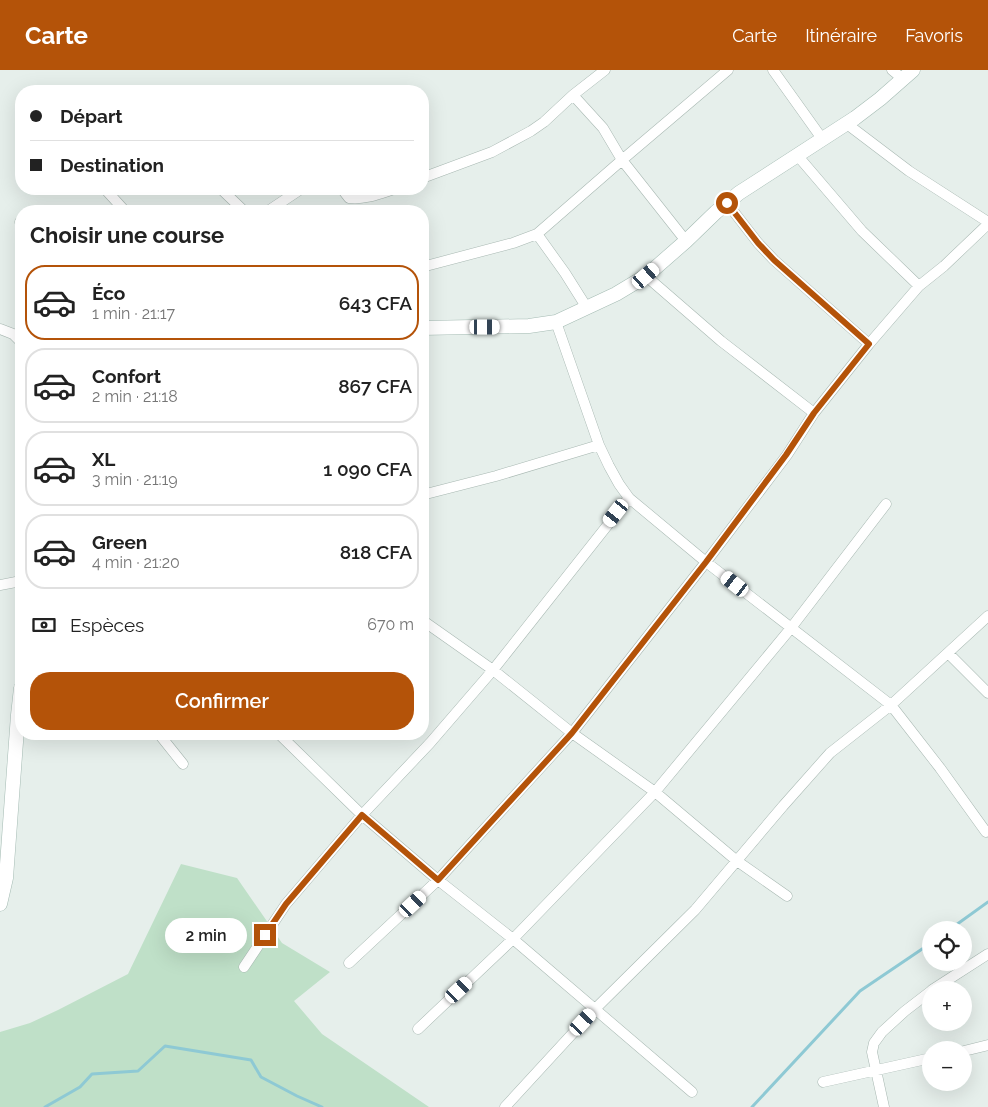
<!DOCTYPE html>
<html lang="fr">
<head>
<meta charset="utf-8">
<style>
	:root { --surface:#fff; --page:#f2f2f2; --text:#222; --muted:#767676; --line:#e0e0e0; --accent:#b45309 }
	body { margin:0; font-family:Raleway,sans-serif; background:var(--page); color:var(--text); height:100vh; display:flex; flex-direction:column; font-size:19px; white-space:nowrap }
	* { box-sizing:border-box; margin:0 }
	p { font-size:16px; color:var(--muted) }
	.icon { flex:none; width:28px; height:28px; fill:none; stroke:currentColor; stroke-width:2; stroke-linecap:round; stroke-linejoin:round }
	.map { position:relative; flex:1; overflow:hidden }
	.panel { position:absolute; left:15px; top:135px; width:414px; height:535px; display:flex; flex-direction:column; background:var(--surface); border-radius:20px; box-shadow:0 5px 20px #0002 }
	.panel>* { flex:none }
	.banner { position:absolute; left:15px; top:15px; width:414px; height:110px; border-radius:20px; box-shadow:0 5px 20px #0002; display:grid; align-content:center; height:110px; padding:0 15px; background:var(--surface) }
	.tools { position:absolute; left:922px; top:851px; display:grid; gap:10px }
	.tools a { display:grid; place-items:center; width:50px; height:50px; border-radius:50%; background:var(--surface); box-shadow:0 5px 20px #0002; font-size:25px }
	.end { position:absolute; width:22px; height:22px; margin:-11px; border:6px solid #b45309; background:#fff; box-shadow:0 0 0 2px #fff }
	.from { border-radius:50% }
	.bubble { position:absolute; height:35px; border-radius:18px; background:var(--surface); box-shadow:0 5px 20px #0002; font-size:16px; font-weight:600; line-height:35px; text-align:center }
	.car { position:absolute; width:15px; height:30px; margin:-15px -8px; border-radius:6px; box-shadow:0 0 4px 1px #0007; background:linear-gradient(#fff 24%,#345 0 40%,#fff 0 76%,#345 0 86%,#fff 0) }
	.banner b { display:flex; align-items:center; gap:18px; height:48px; font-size:19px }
	.banner b+b { border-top:1px solid var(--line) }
	.banner i { width:12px; height:12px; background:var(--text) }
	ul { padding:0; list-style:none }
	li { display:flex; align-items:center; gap:15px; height:75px; margin:0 10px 8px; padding:0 5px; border:2px solid var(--line); border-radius:20px }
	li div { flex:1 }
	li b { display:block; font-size:19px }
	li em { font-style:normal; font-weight:600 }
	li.current { border-color:var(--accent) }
	li>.icon { width:45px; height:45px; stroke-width:1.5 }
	h2 { padding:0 15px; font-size:22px; line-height:60px }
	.pay { display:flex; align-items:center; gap:12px; height:55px; padding:0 15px; font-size:19px }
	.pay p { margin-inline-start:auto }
	.action { display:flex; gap:10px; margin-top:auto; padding:10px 15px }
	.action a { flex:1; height:58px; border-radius:20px; background:var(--accent); color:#fff; font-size:20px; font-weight:600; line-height:58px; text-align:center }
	header { display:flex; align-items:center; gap:30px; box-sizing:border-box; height:70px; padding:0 25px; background:var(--accent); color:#fff }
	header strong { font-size:24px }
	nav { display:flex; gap:28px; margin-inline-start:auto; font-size:18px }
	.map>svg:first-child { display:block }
</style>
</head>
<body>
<header>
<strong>Carte</strong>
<nav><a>Carte</a><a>Itinéraire</a><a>Favoris</a></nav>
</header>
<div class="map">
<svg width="988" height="1037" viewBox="0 0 988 1037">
	<rect width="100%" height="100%" fill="#e6efeb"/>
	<path fill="#bfe0c8" d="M181 794 237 808 282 873 330 902 294 931 322 964 429 1037H0V962L30 953 58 940 128 904Z"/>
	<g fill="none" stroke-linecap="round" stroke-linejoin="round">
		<path stroke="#8ec9d4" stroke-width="3" d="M949 860 988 832
			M45 1037 80 1017 92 1004 138 1001 165 976 251 990 261 1007 297 1026 322 1037
			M752 1037 860 921 931 873"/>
		<g stroke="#a8b8b2" stroke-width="11">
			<path id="street" d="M773 0 823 70
				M892 0 903 9
				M573 25 603 58 622 90 686 171
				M847 54 909 101 988 152
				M797 85 862 161 919 216
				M422 108 492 82 531 61 544 52 573 25 605 0
				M105 119 125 141
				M221 119 244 141
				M342 119 349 128C364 130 379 124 394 119
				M727 133 758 173 774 190 869 274
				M268 141 301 119
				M20 152 21 153
				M537 164 565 203 587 238
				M422 197 513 173 537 164 622 90 728 0
				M646 206 721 271 814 343
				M556 252 599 375 609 396 619 414 629 428 706 492 891 635 940 698 986 762
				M0 259 13 264 21 272
				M422 425 496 406 599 375
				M0 515 21 511
				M422 550 493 600 572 663 655 722 737 791 787 826
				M948 583 988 623
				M159 664 183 694
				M279 664 362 745 438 810 513 869 692 1022
				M349 893 438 810 572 663 706 492 787 385 814 343 869 274 919 216 944 196 988 154
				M244 897 286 834 362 745 430 673 493 600 629 428
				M932 920 988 884
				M418 959 513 869 655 722 791 558 886 434
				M964 981 988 975
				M823 1012 931 988
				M505 1037 596 938 695 840 783 736 830 683 891 635 988 546
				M884 1037 872 982 874 973 882 962 905 941 931 921"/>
		</g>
		<g stroke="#a4bbb3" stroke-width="15">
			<path id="secondary" d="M422 258 529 256 556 252 616 224 646 206 686 171 716 142 739 123 855 48 880 29 913 0
				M0 834 6 808 18 645 21 618"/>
		</g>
		<use href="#street" stroke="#fff" stroke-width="10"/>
		<use href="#secondary" stroke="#fff" stroke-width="14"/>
	</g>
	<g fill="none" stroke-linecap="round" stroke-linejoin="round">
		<path stroke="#b45309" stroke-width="6" d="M265 865 286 834 362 745 438 810 572 663 706 492 786 385 814 343 869 274 774 190 758 173 727 133"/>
	</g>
</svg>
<div class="tools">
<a><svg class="icon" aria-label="locate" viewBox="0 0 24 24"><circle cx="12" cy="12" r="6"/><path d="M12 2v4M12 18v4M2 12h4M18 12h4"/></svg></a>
<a>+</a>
<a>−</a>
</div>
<i class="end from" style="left:727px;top:133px"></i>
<i class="end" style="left:265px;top:865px"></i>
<div class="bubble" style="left:165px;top:848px;width:82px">2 min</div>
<i class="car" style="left:646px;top:206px;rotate:49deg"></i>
<i class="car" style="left:485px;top:257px;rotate:90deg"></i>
<i class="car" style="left:616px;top:443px;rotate:218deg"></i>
<i class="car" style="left:735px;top:514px;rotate:308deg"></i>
<i class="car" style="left:413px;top:834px;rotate:47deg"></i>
<i class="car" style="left:459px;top:920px;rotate:47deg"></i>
<i class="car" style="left:583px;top:952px;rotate:43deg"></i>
<div class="banner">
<b><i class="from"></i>Départ</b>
<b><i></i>Destination</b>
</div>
<section class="panel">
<h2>Choisir une course</h2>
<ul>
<li class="current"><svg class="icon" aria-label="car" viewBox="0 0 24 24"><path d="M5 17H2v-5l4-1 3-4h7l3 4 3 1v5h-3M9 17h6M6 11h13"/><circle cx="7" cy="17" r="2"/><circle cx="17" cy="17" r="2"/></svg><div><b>Éco</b><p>1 min · 21:17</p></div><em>643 CFA</em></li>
<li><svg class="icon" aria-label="car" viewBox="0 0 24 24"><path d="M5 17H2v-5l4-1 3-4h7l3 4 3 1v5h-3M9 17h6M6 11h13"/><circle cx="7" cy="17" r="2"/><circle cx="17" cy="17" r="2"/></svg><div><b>Confort</b><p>2 min · 21:18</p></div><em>867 CFA</em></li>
<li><svg class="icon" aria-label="car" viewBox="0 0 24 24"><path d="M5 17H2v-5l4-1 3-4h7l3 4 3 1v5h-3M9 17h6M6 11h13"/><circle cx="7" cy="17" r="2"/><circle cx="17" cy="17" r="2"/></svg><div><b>XL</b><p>3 min · 21:19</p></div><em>1 090 CFA</em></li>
<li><svg class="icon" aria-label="car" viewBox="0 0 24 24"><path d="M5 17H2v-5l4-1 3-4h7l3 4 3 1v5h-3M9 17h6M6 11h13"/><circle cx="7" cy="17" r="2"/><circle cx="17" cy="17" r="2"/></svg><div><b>Green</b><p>4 min · 21:20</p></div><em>818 CFA</em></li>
</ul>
<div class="pay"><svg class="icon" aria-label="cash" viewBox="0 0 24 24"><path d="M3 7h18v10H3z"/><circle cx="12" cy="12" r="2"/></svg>Espèces<p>670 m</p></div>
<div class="action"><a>Confirmer</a></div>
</section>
</div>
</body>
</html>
